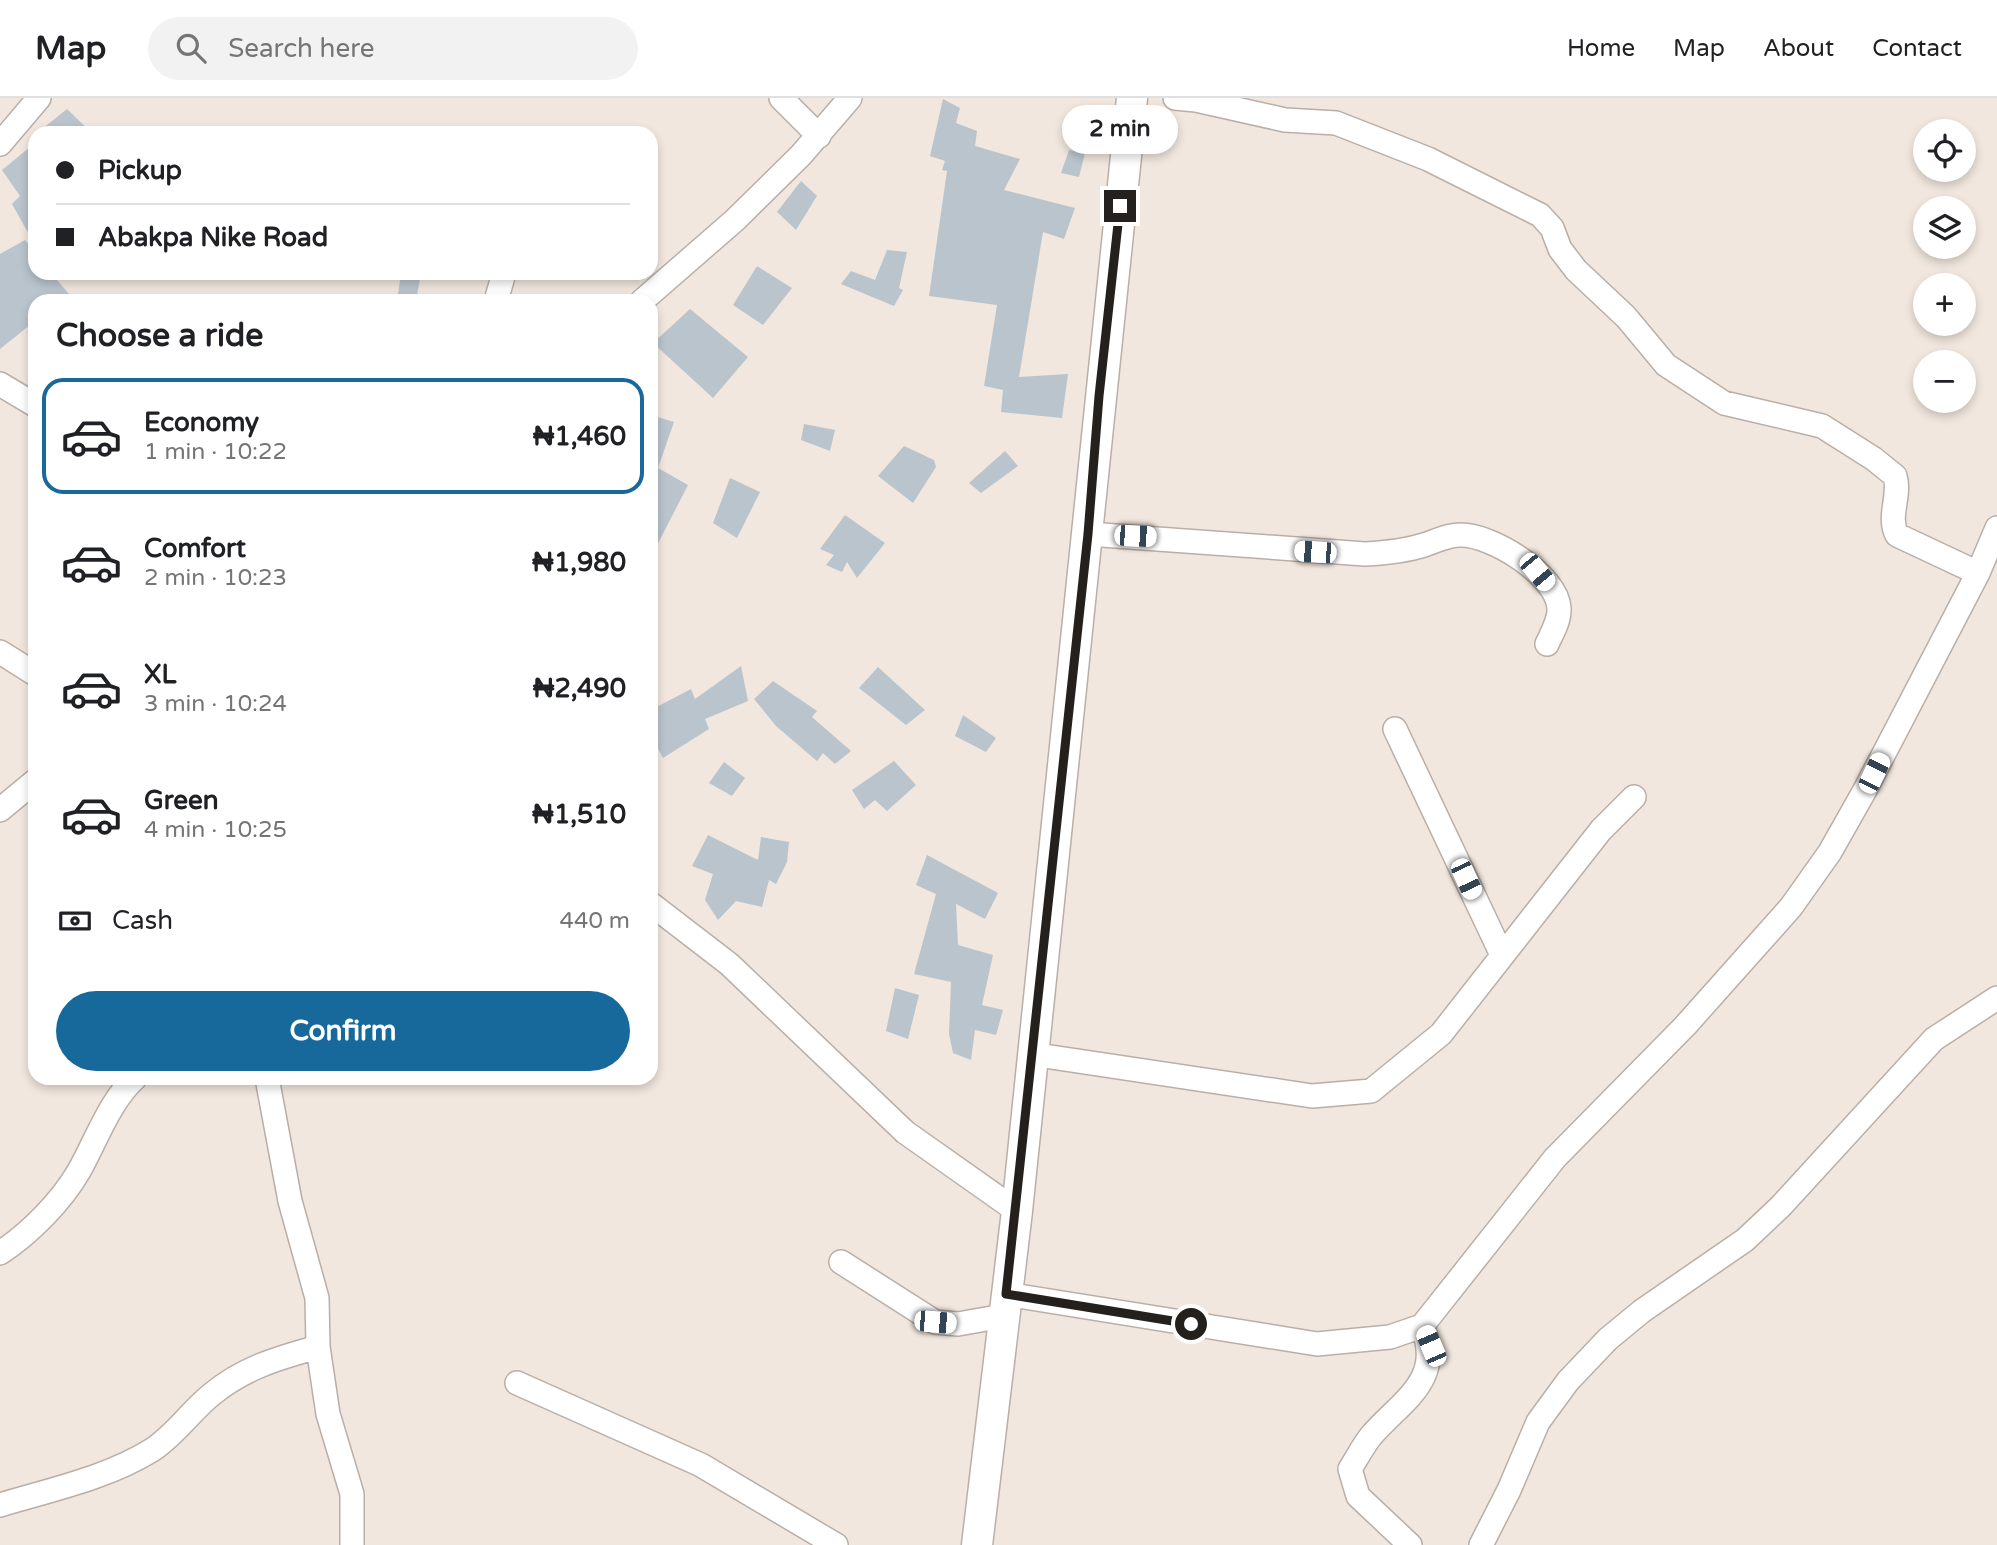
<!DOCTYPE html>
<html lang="en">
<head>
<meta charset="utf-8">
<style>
	:root { --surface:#fff; --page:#f2f2f2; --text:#202124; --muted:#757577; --line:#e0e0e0; --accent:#18699b }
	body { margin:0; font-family:"Varela Round",sans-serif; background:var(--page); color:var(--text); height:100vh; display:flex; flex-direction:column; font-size:26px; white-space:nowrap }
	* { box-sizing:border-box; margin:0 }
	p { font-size:23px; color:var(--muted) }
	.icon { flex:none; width:38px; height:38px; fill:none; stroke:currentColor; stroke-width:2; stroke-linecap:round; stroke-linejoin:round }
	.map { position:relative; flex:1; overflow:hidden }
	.drawer { position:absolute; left:28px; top:196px; width:630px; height:791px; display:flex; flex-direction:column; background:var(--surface); border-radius:21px; box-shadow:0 4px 10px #0003 }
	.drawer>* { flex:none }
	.top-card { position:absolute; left:28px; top:28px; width:630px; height:154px; border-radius:21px; box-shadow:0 4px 10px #0003; display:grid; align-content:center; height:154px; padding:0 28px; background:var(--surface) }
	.fabs { position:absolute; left:1913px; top:21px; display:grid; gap:14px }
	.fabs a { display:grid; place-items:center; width:63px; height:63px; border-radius:50%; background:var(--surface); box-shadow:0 4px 10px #0003; font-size:35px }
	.end { position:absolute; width:32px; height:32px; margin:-16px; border:9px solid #24201d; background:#fff; box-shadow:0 0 0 4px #fff }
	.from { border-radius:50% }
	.bubble { position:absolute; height:49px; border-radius:24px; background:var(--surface); box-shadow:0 4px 10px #0003; font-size:23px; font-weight:700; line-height:49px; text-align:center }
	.car { position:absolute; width:21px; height:42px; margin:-21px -10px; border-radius:9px; box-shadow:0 0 5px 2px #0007; background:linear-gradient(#fff 24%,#345 0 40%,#fff 0 76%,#345 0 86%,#fff 0) }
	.top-card b { display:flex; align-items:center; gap:24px; height:66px; font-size:26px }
	.top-card b+b { border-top:2px solid var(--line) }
	.top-card i { width:18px; height:18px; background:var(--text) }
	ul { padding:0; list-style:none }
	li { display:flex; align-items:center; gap:21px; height:116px; margin:0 14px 10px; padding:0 14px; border:4px solid transparent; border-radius:21px }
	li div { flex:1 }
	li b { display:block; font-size:26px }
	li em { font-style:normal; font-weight:700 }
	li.current { border-color:var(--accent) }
	li>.icon { width:63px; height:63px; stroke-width:1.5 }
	h2 { padding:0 28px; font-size:32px; line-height:84px }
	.pay { display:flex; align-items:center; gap:18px; height:77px; padding:0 28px; font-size:26px }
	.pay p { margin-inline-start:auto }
	.button { display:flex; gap:14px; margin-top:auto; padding:14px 28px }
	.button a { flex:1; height:80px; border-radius:42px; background:var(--accent); color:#fff; font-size:28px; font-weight:700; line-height:80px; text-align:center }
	header { display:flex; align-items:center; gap:42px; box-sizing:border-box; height:98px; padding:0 35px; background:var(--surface); border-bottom:2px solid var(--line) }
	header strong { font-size:33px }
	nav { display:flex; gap:38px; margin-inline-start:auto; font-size:24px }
	.search { width:490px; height:63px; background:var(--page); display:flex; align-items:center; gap:18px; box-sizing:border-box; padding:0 24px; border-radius:38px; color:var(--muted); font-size:26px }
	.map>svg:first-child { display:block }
</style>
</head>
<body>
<header>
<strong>Map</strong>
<div class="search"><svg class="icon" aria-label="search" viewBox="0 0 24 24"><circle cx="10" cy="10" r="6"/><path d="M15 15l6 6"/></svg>Search here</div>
<nav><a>Home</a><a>Map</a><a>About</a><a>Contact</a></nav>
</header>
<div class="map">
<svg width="1997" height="1447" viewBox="0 0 1997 1447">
	<rect width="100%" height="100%" fill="#f1e7de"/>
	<path fill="#bac4cc" d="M943 1 960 10 956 25 977 33 975 48 1020 61 1004 92 1075 110 1064 141 1043 134 1019 279 1068 276 1062 320 1001 314 1003 292 984 288 997 207 929 198 947 73 942 72 945 63 930 58Z
		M67 11 92 35H37Z
		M35 45V147L12 106 20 98 2 72Z
		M1069 52 1085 55 1079 79 1061 75Z
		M801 83 817 98 796 132 777 114Z
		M25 142 35 153V175H51L69 196 60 203H35V223L0 251V156Z
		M887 152 907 154 899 190 903 192 894 208 841 186 851 173 875 182Z
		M757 168 792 190 763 227 733 207Z
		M401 175H421L416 203H397Z
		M690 211 748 259 713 300 653 245Z
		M651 317 674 324 658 370 688 387 651 459Z
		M804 326 835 332 830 353 801 342Z
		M904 348 934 362 936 369 913 405 878 378Z
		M1005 353 1018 368 981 395 969 385Z
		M730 380 760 394 737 440 713 425Z
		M845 417 885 445 857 480 847 464 842 474 826 467 834 457 820 451Z
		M741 568 748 603 705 621 709 631 663 660 651 637V612L691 591 695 601Z
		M878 569 925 612 906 627 859 590Z
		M773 583 817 613 812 619 851 653 835 666 823 655 817 663 776 628 754 601Z
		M963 617 996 640 986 654 955 638Z
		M894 663 916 687 887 713 875 702 864 711 852 692Z
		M724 664 745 680 732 698 709 685Z
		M708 737 758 762 761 739 789 744 787 764 776 786 769 782 762 809 736 803 718 822 705 802 713 776 692 768Z
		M927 757 998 795 985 821 956 806 958 847 993 857 982 907 1003 912 996 937 975 932 971 962 953 955 949 936 951 884 914 876 936 796 916 787Z
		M895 890 919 897 908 941 886 933Z"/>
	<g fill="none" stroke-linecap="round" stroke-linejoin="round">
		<g stroke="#b9afa7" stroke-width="26">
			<path id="minor" d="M781 0 819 38
				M1175 0 1196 2 1285 22 1336 25 1428 61 1540 117 1552 130 1560 151 1576 172 1626 219 1666 267 1724 305 1822 328 1874 361 1895 378C1901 398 1887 418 1897 437L1978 475
				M0 46 39 0
				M496 203 504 175
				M642 203 735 122 801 57 850 0
				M0 286 35 307
				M1088 436 1365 456C1384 455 1405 453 1424 447 1436 443 1447 437 1460 437 1491 436 1557 477 1559 510 1560 522 1552 535 1547 546
				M0 554 35 576
				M1395 631 1502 857
				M0 712 35 683
				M651 806 729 866 905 1034 1017 1113
				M1031 956 1312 998 1371 993 1441 936 1601 732 1634 699
				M267 980 290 1103 317 1200 318 1249 328 1316 352 1396V1447
				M0 1155C29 1136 61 1104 79 1073 96 1043 109 1004 135 980
				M841 1164 935 1224 958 1226 1003 1218
				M1006 1196 1317 1246 1390 1239 1422 1228 1555 1060 1685 928 1791 809 1830 754 1865 692 1978 475 1997 430
				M517 1285 701 1367 836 1447
				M0 1407C50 1392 107 1380 152 1352 175 1337 190 1314 211 1297 243 1270 278 1260 318 1249
				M1410 1447 1358 1398 1350 1371C1357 1360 1363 1348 1371 1338 1401 1303 1445 1282 1422 1228
				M1481 1447 1509 1392 1538 1324 1568 1283 1608 1241 1642 1213 1745 1142 1781 1108 1934 941 1997 900"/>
		</g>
		<g stroke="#b9afa7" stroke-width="33">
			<path id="major" d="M977 1447 1017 1113 1132 0"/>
		</g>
		<use href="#minor" stroke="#fff" stroke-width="23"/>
		<use href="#major" stroke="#fff" stroke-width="30"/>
	</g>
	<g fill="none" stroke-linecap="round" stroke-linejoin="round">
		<path stroke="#24201d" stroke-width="9" d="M1120 108 1099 298 1088 436 1006 1196 1191 1226"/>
	</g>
</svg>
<div class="fabs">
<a><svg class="icon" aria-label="locate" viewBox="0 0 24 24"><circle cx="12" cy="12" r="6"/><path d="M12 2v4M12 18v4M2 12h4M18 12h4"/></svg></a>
<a><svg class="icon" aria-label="layers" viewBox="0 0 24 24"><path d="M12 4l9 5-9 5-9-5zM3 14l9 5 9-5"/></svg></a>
<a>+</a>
<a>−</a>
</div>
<i class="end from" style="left:1191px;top:1226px"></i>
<i class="end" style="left:1120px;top:108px"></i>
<div class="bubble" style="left:1062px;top:7px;width:116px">2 min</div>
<i class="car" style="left:1135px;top:438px;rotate:92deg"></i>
<i class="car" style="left:1315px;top:454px;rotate:274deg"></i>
<i class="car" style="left:1537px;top:474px;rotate:140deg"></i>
<i class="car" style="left:1874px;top:675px;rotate:26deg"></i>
<i class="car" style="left:1466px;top:781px;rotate:155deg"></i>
<i class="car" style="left:935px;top:1224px;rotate:95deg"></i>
<i class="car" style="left:1431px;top:1248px;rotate:337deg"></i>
<div class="top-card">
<b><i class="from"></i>Pickup</b>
<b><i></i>Abakpa Nike Road</b>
</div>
<section class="drawer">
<h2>Choose a ride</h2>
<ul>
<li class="current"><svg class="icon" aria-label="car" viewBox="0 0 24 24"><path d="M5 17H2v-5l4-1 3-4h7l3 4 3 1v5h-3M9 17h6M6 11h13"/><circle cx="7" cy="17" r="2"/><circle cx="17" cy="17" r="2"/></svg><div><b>Economy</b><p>1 min · 10:22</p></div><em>₦1,460</em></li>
<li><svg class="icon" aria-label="car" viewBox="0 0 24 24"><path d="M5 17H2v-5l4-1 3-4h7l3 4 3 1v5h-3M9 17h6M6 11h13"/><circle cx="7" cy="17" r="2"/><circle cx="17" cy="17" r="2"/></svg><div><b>Comfort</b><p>2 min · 10:23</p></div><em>₦1,980</em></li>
<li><svg class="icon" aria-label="car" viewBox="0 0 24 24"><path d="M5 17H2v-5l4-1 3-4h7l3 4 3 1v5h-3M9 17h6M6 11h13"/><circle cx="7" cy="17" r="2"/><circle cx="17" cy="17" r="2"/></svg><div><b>XL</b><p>3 min · 10:24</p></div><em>₦2,490</em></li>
<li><svg class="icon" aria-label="car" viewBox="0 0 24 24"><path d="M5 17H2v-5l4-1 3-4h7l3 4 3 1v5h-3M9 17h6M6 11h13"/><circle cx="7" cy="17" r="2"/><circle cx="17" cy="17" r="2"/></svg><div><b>Green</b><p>4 min · 10:25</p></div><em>₦1,510</em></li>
</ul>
<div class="pay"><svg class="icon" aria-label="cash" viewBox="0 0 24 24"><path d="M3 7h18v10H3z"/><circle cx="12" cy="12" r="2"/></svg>Cash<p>440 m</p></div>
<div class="button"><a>Confirm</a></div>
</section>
</div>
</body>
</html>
